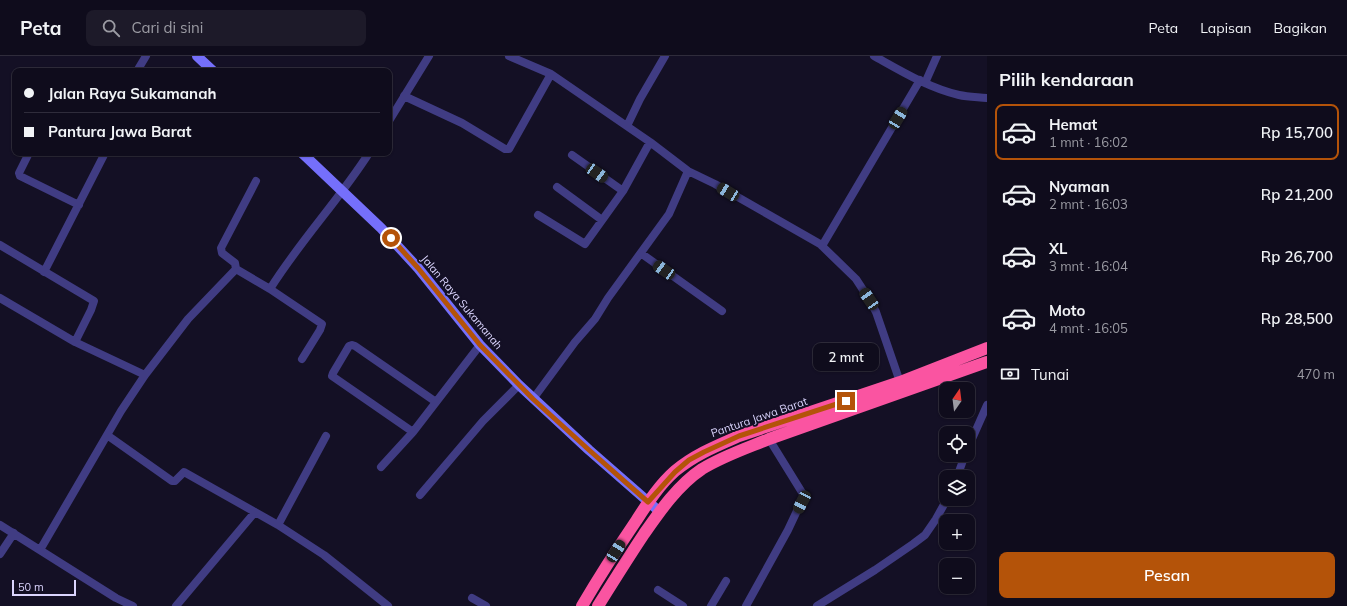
<!DOCTYPE html>
<html lang="id">
<head>
<meta charset="utf-8">
<style>
	:root { --surface:#0f0c1c; --page:#1d1a29; --text:#f1f3f6; --muted:#9b9ba3; --line:#2f2c3b; --accent:#b45309 }
	body { margin:0; font-family:Mulish,sans-serif; background:var(--page); color:var(--text); height:100vh; display:flex; flex-direction:column; font-size:15px; white-space:nowrap }
	* { box-sizing:border-box; margin:0 }
	p { font-size:13px; color:var(--muted) }
	.icon { flex:none; width:22px; height:22px; fill:none; stroke:currentColor; stroke-width:2; stroke-linecap:round; stroke-linejoin:round }
	.map { position:relative; flex:1; overflow:hidden }
	.panel { display:flex; flex-direction:column; background:var(--surface); width:360px }
	.panel>* { flex:none }
	.top-card { position:absolute; left:12px; top:12px; width:380px; height:88px; border-radius:8px; box-shadow:0 1px 3px #0004,0 0 0 1px var(--line); display:grid; align-content:center; height:88px; padding:0 12px; background:var(--surface) }
	.needle { width:26px; rotate:14deg }
	.fabs { position:absolute; left:939px; top:326px; display:grid; gap:8px }
	.fabs a { display:grid; place-items:center; width:36px; height:36px; border-radius:8px; background:var(--surface); box-shadow:0 1px 3px #0004,0 0 0 1px var(--line); font-size:20px }
	.scale { position:absolute; left:12px; bottom:10px; width:64px; box-sizing:border-box; padding-left:4px; border:2px solid #dbd5fe; border-top:0; font-size:11px; line-height:14px; white-space:nowrap; color:#dbd5fe; -webkit-text-stroke:3px #141025; paint-order:stroke }
	.end { position:absolute; width:18px; height:18px; margin:-9px; border:5px solid #b45309; background:#fff; box-shadow:0 0 0 2px #fff }
	.from { border-radius:50% }
	.bubble { position:absolute; height:28px; border-radius:8px; background:var(--surface); box-shadow:0 1px 3px #0004,0 0 0 1px var(--line); font-size:13px; font-weight:600; line-height:28px; text-align:center }
	.car { position:absolute; width:12px; height:24px; margin:-12px -6px; border-radius:5px; box-shadow:0 0 3px 1px #0007; background:linear-gradient(#222 24%,#8ab4d8 0 40%,#222 0 76%,#8ab4d8 0 86%,#222 0) }
	.top-card b { display:flex; align-items:center; gap:14px; height:38px; font-size:15px }
	.top-card b+b { border-top:1px solid var(--line) }
	.top-card i { width:10px; height:10px; background:var(--text) }
	ul { padding:0; list-style:none }
	li { display:flex; align-items:center; gap:12px; height:56px; margin:0 8px 6px; padding:0 4px; border:2px solid transparent; border-radius:8px }
	li div { flex:1 }
	li b { display:block; font-size:15px }
	li em { font-style:normal; font-weight:600 }
	li.current { border-color:var(--accent) }
	li>.icon { width:36px; height:36px; stroke-width:1.5 }
	h2 { padding:0 12px; font-size:18px; line-height:48px }
	.pay { display:flex; align-items:center; gap:10px; height:44px; padding:0 12px; font-size:15px }
	.pay p { margin-inline-start:auto }
	.cta { display:flex; gap:8px; margin-top:auto; padding:8px 12px }
	.cta a { flex:1; height:46px; border-radius:8px; background:var(--accent); color:#fff; font-size:16px; font-weight:600; line-height:46px; text-align:center }
	header { display:flex; align-items:center; gap:24px; box-sizing:border-box; height:56px; padding:0 20px; background:var(--surface); border-bottom:1px solid var(--line) }
	header strong { font-size:19px }
	nav { display:flex; gap:22px; margin-inline-start:auto; font-size:14px }
	.search { width:280px; height:36px; background:var(--page); display:flex; align-items:center; gap:10px; box-sizing:border-box; padding:0 14px; border-radius:8px; color:var(--muted); font-size:15px }
	main { display:flex; flex:1; min-height:0 }
	.map>svg:first-child { display:block }
</style>
</head>
<body>
<header>
<strong>Peta</strong>
<div class="search"><svg class="icon" aria-label="search" viewBox="0 0 24 24"><circle cx="10" cy="10" r="6"/><path d="M15 15l6 6"/></svg>Cari di sini</div>
<nav><a>Peta</a><a>Lapisan</a><a>Bagikan</a></nav>
</header>
<main>
<div class="map">
<svg width="987" height="550" viewBox="0 0 987 550">
	<rect width="100%" height="100%" fill="#141025"/>
	<g fill="none" stroke-linecap="round" stroke-linejoin="round">
		<path stroke="#403c83" stroke-width="8" d="M509 0 551 18 650 86 688 115 715 128 820 188 856 223 869 243 876 256 900 326
			M874 0C901 15 929 32 959 39 968 41 978 41 987 42
			M137 15 146 0
			M925 27 937 0
			M404 40 462 67 505 93H509L551 18
			M389 65 429 0
			M627 70 640 43 665 0
			M29 97 19 117 20 120 79 149
			M572 99 623 135
			M557 131 602 164
			M538 159 585 188 623 135 650 86
			M0 189 94 245 91 254 75 286 145 319
			M822 190 920 24
			M642 198 722 255
			M236 213 235 207 222 197 221 192 256 125
			M44 216 105 97
			M270 233 322 268 320 274 302 303
			M0 242 75 286
			M533 343 575 286 595 263 608 242 669 158 688 115
			M413 376 332 320 333 317 349 290 352 289 355 290 436 346
			M107 379 172 425H175L184 416 278 469 324 499 388 550
			M968 392 987 349
			M381 411 413 376 480 289
			M957 421 965 399
			M420 439 483 365 519 329
			M0 469 116 542 133 550
			M278 469 326 380
			M40 494 121 355 145 319 188 263 236 213 270 233C300 185 339 144 369 97
			M0 498 14 477
			M658 534 683 550
			M472 542 486 550
			M176 550 255 456
			M711 550 726 525
			M746 550 788 474 803 442V438L769 383
			M817 550 875 514 913 488 925 479 936 463 947 443"/>
		<path stroke="#756ffb" stroke-width="10" d="M197 0 213 15
			M302 97 381 172 418 212 480 289 519 329 589 394 660 456"/>
		<path stroke="#fa54a1" stroke-width="12" d="M582 550C599 521 617 493 636 465 647 448 659 429 675 415 694 399 716 390 739 380L900 326 987 292
			M598 550C613 526 628 502 644 478 660 455 678 429 702 413 723 400 747 392 769 383L987 306"/>
	</g>
	<g fill="none" stroke-linecap="round" stroke-linejoin="round">
		<path stroke="#b45309" stroke-width="5" d="M391 182 418 212 480 289 533 343 589 394 648 446 675 416 689 404 704 396 739 380 846 345"/>
	</g>
	<g text-anchor="middle" stroke-width="4" stroke-linejoin="round" paint-order="stroke">
		<g font-size="11" fill="#dbd5fe" stroke="#141025">
			<text transform="translate(462 246) rotate(50)" y="4">Jalan Raya Sukamanah</text>
			<text transform="translate(759 361) rotate(-19)" y="4">Pantura Jawa Barat</text>
		</g>
	</g>
</svg>
<div class="fabs">
<a><svg class="needle" viewBox="-14 -14 28 28"><path d="M0-13l5 13h-10z" fill="#e53935"/><path d="M0 13l5-13h-10z" fill="#9b9ba3"/></svg></a>
<a><svg class="icon" aria-label="locate" viewBox="0 0 24 24"><circle cx="12" cy="12" r="6"/><path d="M12 2v4M12 18v4M2 12h4M18 12h4"/></svg></a>
<a><svg class="icon" aria-label="layers" viewBox="0 0 24 24"><path d="M12 4l9 5-9 5-9-5zM3 14l9 5 9-5"/></svg></a>
<a>+</a>
<a>−</a>
</div>
<div class="scale">50 m</div>
<i class="end from" style="left:391px;top:182px"></i>
<i class="end" style="left:846px;top:345px"></i>
<div class="bubble" style="left:813px;top:287px;width:66px">2 mnt</div>
<i class="car" style="left:898px;top:62px;rotate:31deg"></i>
<i class="car" style="left:597px;top:117px;rotate:125deg"></i>
<i class="car" style="left:728px;top:136px;rotate:301deg"></i>
<i class="car" style="left:664px;top:214px;rotate:305deg"></i>
<i class="car" style="left:869px;top:243px;rotate:326deg"></i>
<i class="car" style="left:802px;top:446px;rotate:207deg"></i>
<i class="car" style="left:616px;top:495px;rotate:32deg"></i>
<div class="top-card">
<b><i class="from"></i>Jalan Raya Sukamanah</b>
<b><i></i>Pantura Jawa Barat</b>
</div>
</div>
<section class="panel">
<h2>Pilih kendaraan</h2>
<ul>
<li class="current"><svg class="icon" aria-label="car" viewBox="0 0 24 24"><path d="M5 17H2v-5l4-1 3-4h7l3 4 3 1v5h-3M9 17h6M6 11h13"/><circle cx="7" cy="17" r="2"/><circle cx="17" cy="17" r="2"/></svg><div><b>Hemat</b><p>1 mnt · 16:02</p></div><em>Rp 15,700</em></li>
<li><svg class="icon" aria-label="car" viewBox="0 0 24 24"><path d="M5 17H2v-5l4-1 3-4h7l3 4 3 1v5h-3M9 17h6M6 11h13"/><circle cx="7" cy="17" r="2"/><circle cx="17" cy="17" r="2"/></svg><div><b>Nyaman</b><p>2 mnt · 16:03</p></div><em>Rp 21,200</em></li>
<li><svg class="icon" aria-label="car" viewBox="0 0 24 24"><path d="M5 17H2v-5l4-1 3-4h7l3 4 3 1v5h-3M9 17h6M6 11h13"/><circle cx="7" cy="17" r="2"/><circle cx="17" cy="17" r="2"/></svg><div><b>XL</b><p>3 mnt · 16:04</p></div><em>Rp 26,700</em></li>
<li><svg class="icon" aria-label="car" viewBox="0 0 24 24"><path d="M5 17H2v-5l4-1 3-4h7l3 4 3 1v5h-3M9 17h6M6 11h13"/><circle cx="7" cy="17" r="2"/><circle cx="17" cy="17" r="2"/></svg><div><b>Moto</b><p>4 mnt · 16:05</p></div><em>Rp 28,500</em></li>
</ul>
<div class="pay"><svg class="icon" aria-label="cash" viewBox="0 0 24 24"><path d="M3 7h18v10H3z"/><circle cx="12" cy="12" r="2"/></svg>Tunai<p>470 m</p></div>
<div class="cta"><a>Pesan</a></div>
</section>
</main>
</body>
</html>
